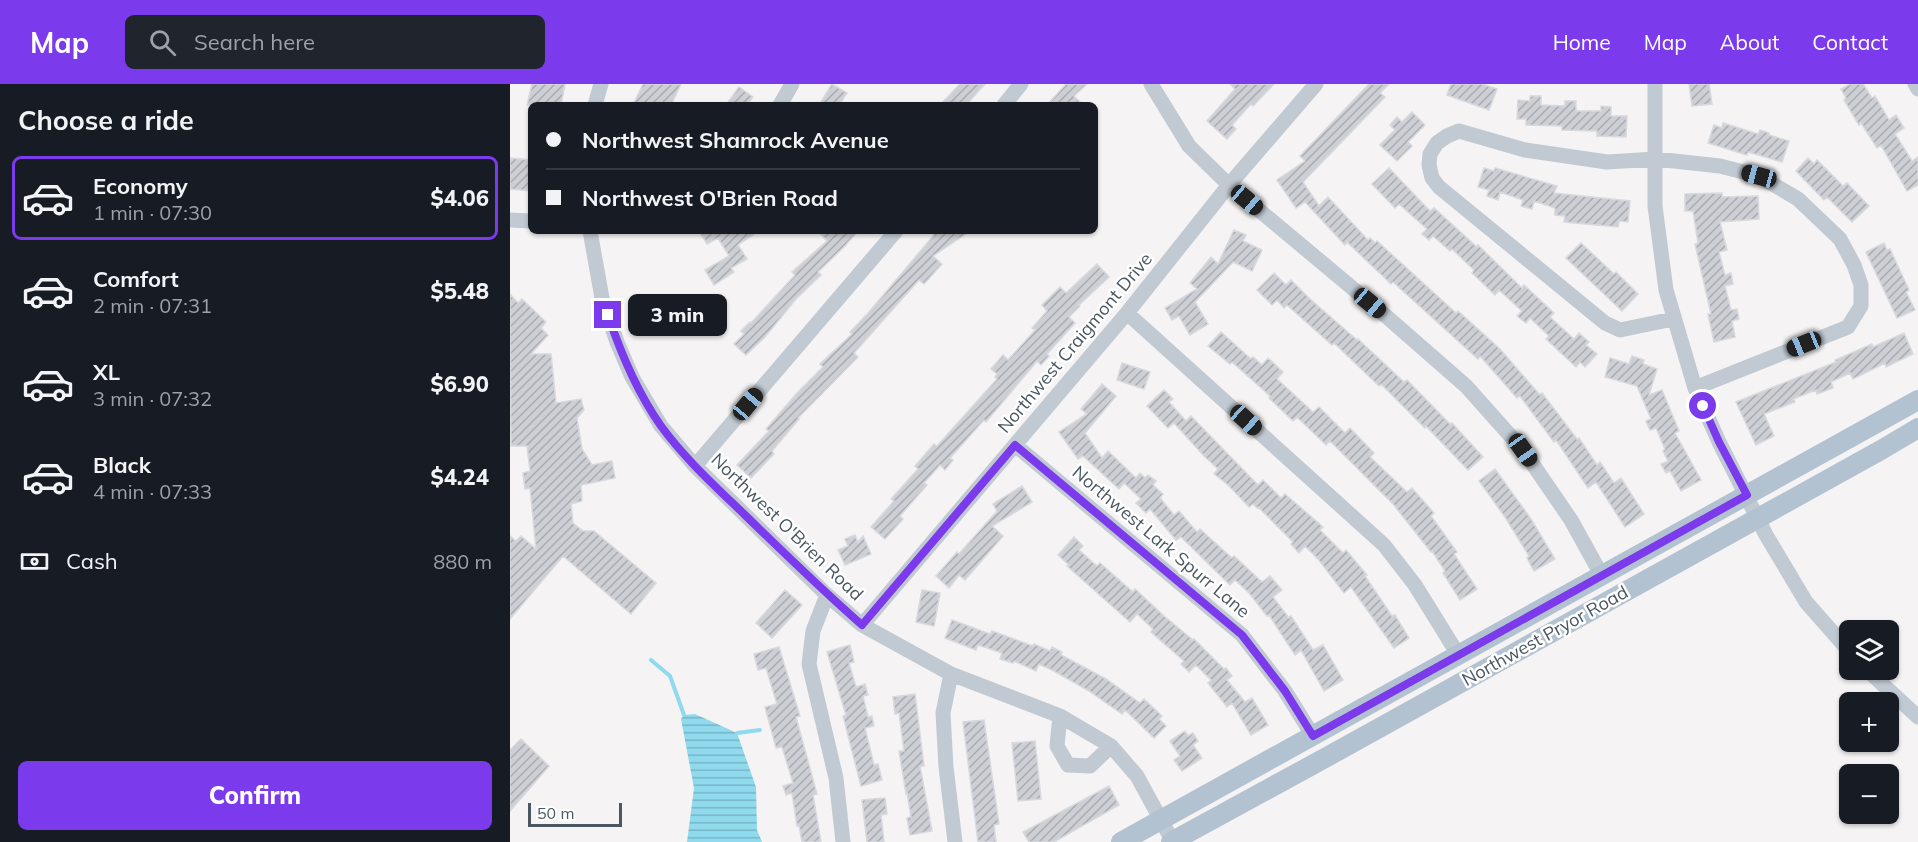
<!DOCTYPE html>
<html lang="en">
<head>
<meta charset="utf-8">
<style>
	:root { --surface:#171b24; --page:#20242c; --text:#f1f3f6; --muted:#9ea1a6; --line:#363941; --accent:#7c3aed }
	body { margin:0; font-family:Mulish,sans-serif; background:var(--page); color:var(--text); height:100vh; display:flex; flex-direction:column; font-size:22px; white-space:nowrap }
	* { box-sizing:border-box; margin:0 }
	p { font-size:20px; color:var(--muted) }
	.icon { flex:none; width:33px; height:33px; fill:none; stroke:currentColor; stroke-width:2; stroke-linecap:round; stroke-linejoin:round }
	.map { position:relative; flex:1; overflow:hidden }
	.side { display:flex; flex-direction:column; background:var(--surface); width:510px }
	.side>* { flex:none }
	.top-card { position:absolute; left:18px; top:18px; width:570px; height:132px; border-radius:9px; box-shadow:0 2px 4px #0004; display:grid; align-content:center; height:132px; padding:0 18px; background:var(--surface) }
	.buttons { position:absolute; left:1329px; top:536px; display:grid; gap:12px }
	.buttons a { display:grid; place-items:center; width:60px; height:60px; border-radius:9px; background:var(--surface); box-shadow:0 2px 4px #0004; font-size:30px }
	.scale { position:absolute; left:18px; bottom:15px; width:94px; box-sizing:border-box; padding-left:6px; border:3px solid #4a5661; border-top:0; font-size:16px; line-height:21px; white-space:nowrap; color:#4a5661; -webkit-text-stroke:4px #fff; paint-order:stroke }
	.end { position:absolute; width:27px; height:27px; margin:-14px; border:8px solid #7c3aed; background:#fff; box-shadow:0 0 0 3px #fff }
	.from { border-radius:50% }
	.bubble { position:absolute; height:42px; border-radius:9px; background:var(--surface); box-shadow:0 2px 4px #0004; font-size:20px; font-weight:800; line-height:42px; text-align:center }
	.car { position:absolute; width:18px; height:36px; margin:-18px -9px; border-radius:8px; box-shadow:0 0 4px 2px #0007; background:linear-gradient(#222 24%,#8ab4d8 0 40%,#222 0 76%,#8ab4d8 0 86%,#222 0) }
	.top-card b { display:flex; align-items:center; gap:21px; height:57px; font-size:22px }
	.top-card b+b { border-top:2px solid var(--line) }
	.top-card i { width:15px; height:15px; background:var(--text) }
	ul { padding:0; list-style:none }
	li { display:flex; align-items:center; gap:18px; height:84px; margin:0 12px 9px; padding:0 6px; border:3px solid transparent; border-radius:9px }
	li div { flex:1 }
	li b { display:block; font-size:22px }
	li em { font-style:normal; font-weight:800 }
	li.on { border-color:var(--accent) }
	li>.icon { width:54px; height:54px; stroke-width:1.5 }
	h2 { padding:0 18px; font-size:27px; line-height:72px }
	.pay { display:flex; align-items:center; gap:15px; height:66px; padding:0 18px; font-size:22px }
	.pay p { margin-inline-start:auto }
	.cta { display:flex; gap:12px; margin-top:auto; padding:12px 18px }
	.cta a { flex:1; height:69px; border-radius:9px; background:var(--accent); color:#fff; font-size:24px; font-weight:800; line-height:69px; text-align:center }
	header { display:flex; align-items:center; gap:36px; box-sizing:border-box; height:84px; padding:0 30px; background:var(--accent); color:#fff }
	header strong { font-size:28px }
	nav { display:flex; gap:33px; margin-inline-start:auto; font-size:21px }
	.search { width:420px; height:54px; background:var(--page); display:flex; align-items:center; gap:15px; box-sizing:border-box; padding:0 21px; border-radius:9px; color:var(--muted); font-size:22px }
	main { display:flex; flex:1; min-height:0 }
	.map>svg:first-child { display:block }
</style>
</head>
<body>
<header>
<strong>Map</strong>
<div class="search"><svg class="icon" aria-label="search" viewBox="0 0 24 24"><circle cx="10" cy="10" r="6"/><path d="M15 15l6 6"/></svg>Search here</div>
<nav><a>Home</a><a>Map</a><a>About</a><a>Contact</a></nav>
</header>
<main>
<section class="side">
<h2>Choose a ride</h2>
<ul>
<li class="on"><svg class="icon" aria-label="car" viewBox="0 0 24 24"><path d="M5 17H2v-5l4-1 3-4h7l3 4 3 1v5h-3M9 17h6M6 11h13"/><circle cx="7" cy="17" r="2"/><circle cx="17" cy="17" r="2"/></svg><div><b>Economy</b><p>1 min · 07:30</p></div><em>$4.06</em></li>
<li><svg class="icon" aria-label="car" viewBox="0 0 24 24"><path d="M5 17H2v-5l4-1 3-4h7l3 4 3 1v5h-3M9 17h6M6 11h13"/><circle cx="7" cy="17" r="2"/><circle cx="17" cy="17" r="2"/></svg><div><b>Comfort</b><p>2 min · 07:31</p></div><em>$5.48</em></li>
<li><svg class="icon" aria-label="car" viewBox="0 0 24 24"><path d="M5 17H2v-5l4-1 3-4h7l3 4 3 1v5h-3M9 17h6M6 11h13"/><circle cx="7" cy="17" r="2"/><circle cx="17" cy="17" r="2"/></svg><div><b>XL</b><p>3 min · 07:32</p></div><em>$6.90</em></li>
<li><svg class="icon" aria-label="car" viewBox="0 0 24 24"><path d="M5 17H2v-5l4-1 3-4h7l3 4 3 1v5h-3M9 17h6M6 11h13"/><circle cx="7" cy="17" r="2"/><circle cx="17" cy="17" r="2"/></svg><div><b>Black</b><p>4 min · 07:33</p></div><em>$4.24</em></li>
</ul>
<div class="pay"><svg class="icon" aria-label="cash" viewBox="0 0 24 24"><path d="M3 7h18v10H3z"/><circle cx="12" cy="12" r="2"/></svg>Cash<p>880 m</p></div>
<div class="cta"><a>Confirm</a></div>
</section>
<div class="map">
<svg width="1408" height="758" viewBox="0 0 1408 758">
	<defs>
		<pattern id="water-rules" width="6" height="5" patternUnits="userSpaceOnUse" patternTransform="scale(1.5)"><rect width="6" height="5" fill="#90daee"/><path d="M0 2.5h6" fill="none" stroke="#78b4c4"/></pattern>
		<pattern id="building-hatch" width="6" height="6" patternUnits="userSpaceOnUse" patternTransform="scale(1.5)"><rect width="6" height="6" fill="#cdcfd5"/><path d="M-1 1l2-2M0 6l6-6M5 7l2-2" fill="none" stroke="#a8abb0"/></pattern>
	</defs>
	<rect width="100%" height="100%" fill="#f5f3f3"/>
	<path fill="url(#water-rules)" d="M185 630 227 649 246 703 247 746 252 758H177L184 704 171 635 174 631Z"/>
	<g fill="none" stroke-linecap="round" stroke-linejoin="round">
		<path stroke="#90daee" stroke-width="4" d="M141 576 160 592 174 631
			M227 649 250 646"/>
	</g>
	<path fill="url(#building-hatch)" stroke="#d7d9de" stroke-width="1.5" d="M22 0H55L51 21H17Z
		M133 0H171L161 21H123Z
		M322 0 337 9 329 21H309Z
		M450 0H475L456 21H430Z
		M556 0H577L564 12 573 21H537Z
		M720 0H764L743 22 741 20 722 41 726 45 717 55 697 37 725 5Z
		M859 0H879L870 9 875 13 793 98 809 122 818 113 858 156 860 154 865 159 867 157 946 229 948 227 990 265 1030 311 1032 309 1067 355 1069 354 1087 381 1090 378 1104 399 1111 394 1134 430 1115 443 1086 398 1078 404 1046 356 1044 358 1010 312 1007 314 970 272 968 275 883 198 881 200 837 158 835 161 795 118 786 124 767 96 795 77 790 72Z
		M941 0H972L987 5 979 26 937 11Z
		M1179 0H1199L1202 20 1182 22Z
		M1340 0H1353L1362 14 1365 12 1379 36 1386 31 1394 44 1385 50 1402 77 1408 73V101L1397 107 1371 61 1367 64 1351 39 1349 41 1334 16 1336 14 1331 5Z
		M229 3 243 13 237 21H216Z
		M1020 12H1031V21L1055 22V17H1066V27H1091V22L1101 23V32H1117L1116 53 1087 52V47L1052 46V42L1016 41V35H1007L1008 16 1020 17Z
		M902 28 915 41 898 58 902 62 887 77 870 61 885 46 880 41 887 33 892 38Z
		M1213 39 1248 50 1250 46 1259 49V51L1279 57 1272 78 1238 68 1237 71 1198 59 1204 41 1212 44Z
		M0 74 21 76V107L0 105Z
		M1298 74 1304 80 1307 76 1333 102 1337 99 1359 122 1342 138 1317 113 1314 116 1286 87Z
		M879 84 920 127 924 124 967 163 968 161 1012 204 1014 201 1044 229 1040 233 1064 255 1069 249 1079 258 1076 261 1087 270 1075 283 1070 278 1066 283 1036 255 1039 252 1020 234 1016 239 1007 232 1012 227 989 206 985 211 962 189 964 186 942 165 940 167 923 152 919 156 912 150 917 145 889 120 885 124 862 100Z
		M974 84 984 87 985 84 1047 102 1044 109 1120 117 1118 138 1109 137 1108 143 1054 138 1055 132 1045 131V124L1024 117 1022 125 1011 122 1013 116 990 108 988 116 977 112 979 106 968 103Z
		M1212 109V113L1248 112 1249 135 1210 138 1217 166 1209 168 1215 191 1221 189 1223 200 1215 202 1221 226 1227 225 1229 235 1222 237 1225 253 1204 258 1198 230H1201L1185 160 1188 159 1183 127H1175V110Z
		M724 146 736 151 733 157 752 166 742 187 723 178 685 218 698 240 680 251 669 232 662 236 655 224 687 205 680 199 701 173 708 180Z
		M189 147H249L228 161 237 175 221 184 224 188 204 201 195 186 219 172 208 154 197 160Z
		M308 147H348L335 162 308 188 311 191 286 215 255 253 236 271 224 260 234 250 231 247 240 238 241 239 285 191 282 188 317 157Z
		M421 147H460L423 172 432 180 414 200 409 196 344 269 348 273 288 334 289 335 262 367 264 370 241 394 227 381 259 347 256 345 287 309 313 283 310 280 342 250 340 248 359 228 424 151Z
		M1071 159 1104 190 1106 188 1128 210 1112 227 1056 174Z
		M1374 159 1377 166 1380 165 1399 206 1396 208 1405 226 1387 234 1356 168Z
		M587 180 599 193 569 221 570 222 559 233 565 239 537 270 539 272 531 281 527 277 476 338 474 336 440 374 443 376 435 386 430 381 414 399 417 401 390 432 393 435 375 455 361 443 384 417 381 415 408 385 405 382 424 360 427 362 487 295 485 293 487 290 481 285 493 271 498 276 525 246 522 244 537 227 532 221 550 203 556 209Z
		M764 189 776 201 781 196 800 215 847 256 848 255 894 298 897 296 940 340 942 339 973 373 958 386 916 342 915 344 871 300 869 302 824 259 822 261 777 221 774 224 767 216 762 221 747 206Z
		M0 210 8 219 12 215 36 238 31 244 38 251 21 270H41L46 319 71 315 74 326 67 334 72 365 82 381 102 377 105 394 71 401 72 417 61 420 63 439 73 447H84L146 499 121 530 53 472 0 535V452L6 457 11 452 26 465 20 404 15 405 13 389 20 387 17 362H1Z
		M711 248 741 275 743 273 752 281 758 274 773 288 767 295 803 328 809 323 835 349 840 344 864 369 860 373 897 408 902 404 924 429 921 432 947 468 944 470 967 505 950 516 933 489 935 487 922 467 921 468 883 420 820 357 816 361 787 333 783 337 759 314 760 312 722 278 720 280 698 262Z
		M1394 249 1403 270 1376 283 1375 279 1343 295 1340 289 1321 298 1323 304 1307 310 1306 306 1283 315 1285 318 1254 330 1264 352 1246 361 1226 318 1326 278 1325 276 1362 260 1363 263Z
		M1122 272 1134 276 1133 280 1147 285 1139 311 1152 306 1169 347 1165 349 1191 396 1171 407 1160 387 1156 389 1151 380 1158 377 1153 367 1155 365 1146 344 1140 346 1136 337 1141 335 1127 302 1095 293 1100 274 1119 280Z
		M612 279 640 288 634 305 607 296Z
		M592 300 606 312 575 349 592 374 598 367 626 394 630 389 635 394 638 391 646 397 643 401 653 410 650 414 664 431 669 427 687 448 690 445 722 474 724 472 752 498 760 492 772 506 763 513 779 534 781 532 803 566 813 561 833 596 814 607 791 566 785 571 759 531 757 532 739 509 725 496 720 501 671 453 666 456 640 425 636 429 626 419 631 415 614 399 609 405 573 372 568 375 549 348 577 330 571 325Z
		M654 306 663 315 659 318 676 337 681 332 748 401 753 396 771 414 775 410 813 443 810 446 833 469 836 466 857 491 855 492 882 532 885 531 899 554 884 564 841 503 834 509 808 475 795 462 789 469 781 460 783 458 748 423 747 424 743 420 739 423 718 401 704 390 708 385 694 372 664 339 658 344 637 322Z
		M985 385 1021 435 1045 475 1024 487 1017 474 1019 472 995 433 969 397Z
		M512 402 522 418 482 442 493 452 455 496 449 491 439 504 426 492 447 468 449 470 487 427 483 420Z
		M345 451 348 458 353 452 361 470 335 481 328 466 338 462 335 455Z
		M564 453 573 462 569 466 587 482 590 479 623 508 625 505 654 532 683 556 684 555 714 585 716 584 722 592 717 596 735 618 742 614 758 641 741 651 722 619 717 623 698 599 701 596 686 581 679 588 671 580 674 577 641 548 643 545 627 530 620 538 557 482 559 481 548 471Z
		M275 506 292 521 262 554 246 539Z
		M412 506 430 509 424 542 406 538Z
		M442 536 480 550 482 547 523 562 524 560 540 567 542 563 552 568 551 571 596 595 630 619 634 615 652 632 649 635 656 642 644 654 615 626 612 630 579 607 542 586 529 580 526 587 504 577 503 579 490 575 492 569 468 561 466 566 435 554Z
		M340 561 344 578 339 579 346 603 355 600 358 611 353 612 358 633 362 632 364 642 355 644 364 681 368 680 372 696 351 702 333 632 336 631 317 568Z
		M269 563 290 632 286 633 307 710 303 711 311 758H292L289 741 287 742 282 709 276 711 273 702 283 699 272 663 266 664 255 623 267 620 256 584 248 586 244 570Z
		M405 610 414 682H410L422 747 400 751 397 734 401 733 397 709 396 710 389 667H394L389 629 385 630 383 613Z
		M474 636 489 740 484 741 486 758H468L453 638Z
		M675 647 678 652 683 649 688 657 683 661 692 674 672 687 664 676 670 672 660 657Z
		M11 655 39 682 0 727V666Z
		M525 657 531 715 508 717 502 659Z
		M599 702 609 721 544 758H519L513 748Z
		M375 714 377 730 371 731 374 758H357L352 716Z"/>
	<g fill="none" stroke-linecap="round" stroke-linejoin="round">
		<path stroke="#c1cad2" stroke-width="15" d="M641 0 679 62 719 101 877 233 956 302 1013 366 1061 436 1092 492
			M1145 0V122L1156 206 1185 304 1209 358 1256 451 1296 518 1340 568
			M1405 0 1408 5
			M85 21 91 0
			M270 21 282 0
			M494 21 511 0
			M0 136 21 137
			M80 147 92 214 107 258 122 293 151 342 185 382 317 511 352 541 441 590 550 632 601 662 627 692 663 758
			M617 229 874 461 905 501 949 572
			M1163 235 1110 246 1095 239 929 103 922 94 919 81 920 70 927 59 937 52 949 47 1015 66 1097 78 1146 75 1210 82 1249 92 1288 115 1330 155 1344 181 1351 201V222L1338 243 1185 304
			M505 361 732 551 775 607 803 652
			M185 382 386 147
			M317 511 303 547 299 580 326 694 333 758
			M352 541 617 229 719 101 806 0
			M1356 585 1408 633
			M441 590 433 629 436 683 445 758
			M550 632 547 662 558 681 580 682 601 662"/>
		<path stroke="#b3c2d1" stroke-width="20" d="M611 758 1408 316
			M661 758 815 674 1371 366 1408 344"/>
	</g>
	<g fill="none" stroke-linecap="round" stroke-linejoin="round">
		<path stroke="#7c3aed" stroke-width="8" d="M98 231C111 270 127 308 151 342 175 375 206 403 235 431 274 469 312 506 352 541L505 361 732 551 775 607 803 652 1237 411 1209 358 1193 322"/>
	</g>
	<g text-anchor="middle" stroke-width="5" stroke-linejoin="round" paint-order="stroke">
		<g font-size="18" fill="#4a5661" stroke="#fff">
			<text transform="translate(565 259) rotate(-50)" y="6">Northwest Craigmont Drive</text>
			<text transform="translate(277 443) rotate(44)" y="6">Northwest O'Brien Road</text>
			<text transform="translate(651 458) rotate(40)" y="6">Northwest Lark Spurr Lane</text>
			<text transform="translate(1035 552) rotate(-29)" y="6">Northwest Pryor Road</text>
		</g>
	</g>
</svg>
<div class="buttons">
<a><svg class="icon" aria-label="layers" viewBox="0 0 24 24"><path d="M12 4l9 5-9 5-9-5zM3 14l9 5 9-5"/></svg></a>
<a>+</a>
<a>−</a>
</div>
<div class="scale">50 m</div>
<i class="end from" style="left:1193px;top:322px"></i>
<i class="end" style="left:98px;top:231px"></i>
<div class="bubble" style="left:118px;top:210px;width:99px">3 min</div>
<i class="car" style="left:1249px;top:92px;rotate:285deg"></i>
<i class="car" style="left:737px;top:116px;rotate:130deg"></i>
<i class="car" style="left:860px;top:219px;rotate:130deg"></i>
<i class="car" style="left:1294px;top:260px;rotate:248deg"></i>
<i class="car" style="left:238px;top:320px;rotate:40deg"></i>
<i class="car" style="left:736px;top:336px;rotate:132deg"></i>
<i class="car" style="left:1013px;top:366px;rotate:145deg"></i>
<div class="top-card">
<b><i class="from"></i>Northwest Shamrock Avenue</b>
<b><i></i>Northwest O'Brien Road</b>
</div>
</div>
</main>
</body>
</html>
